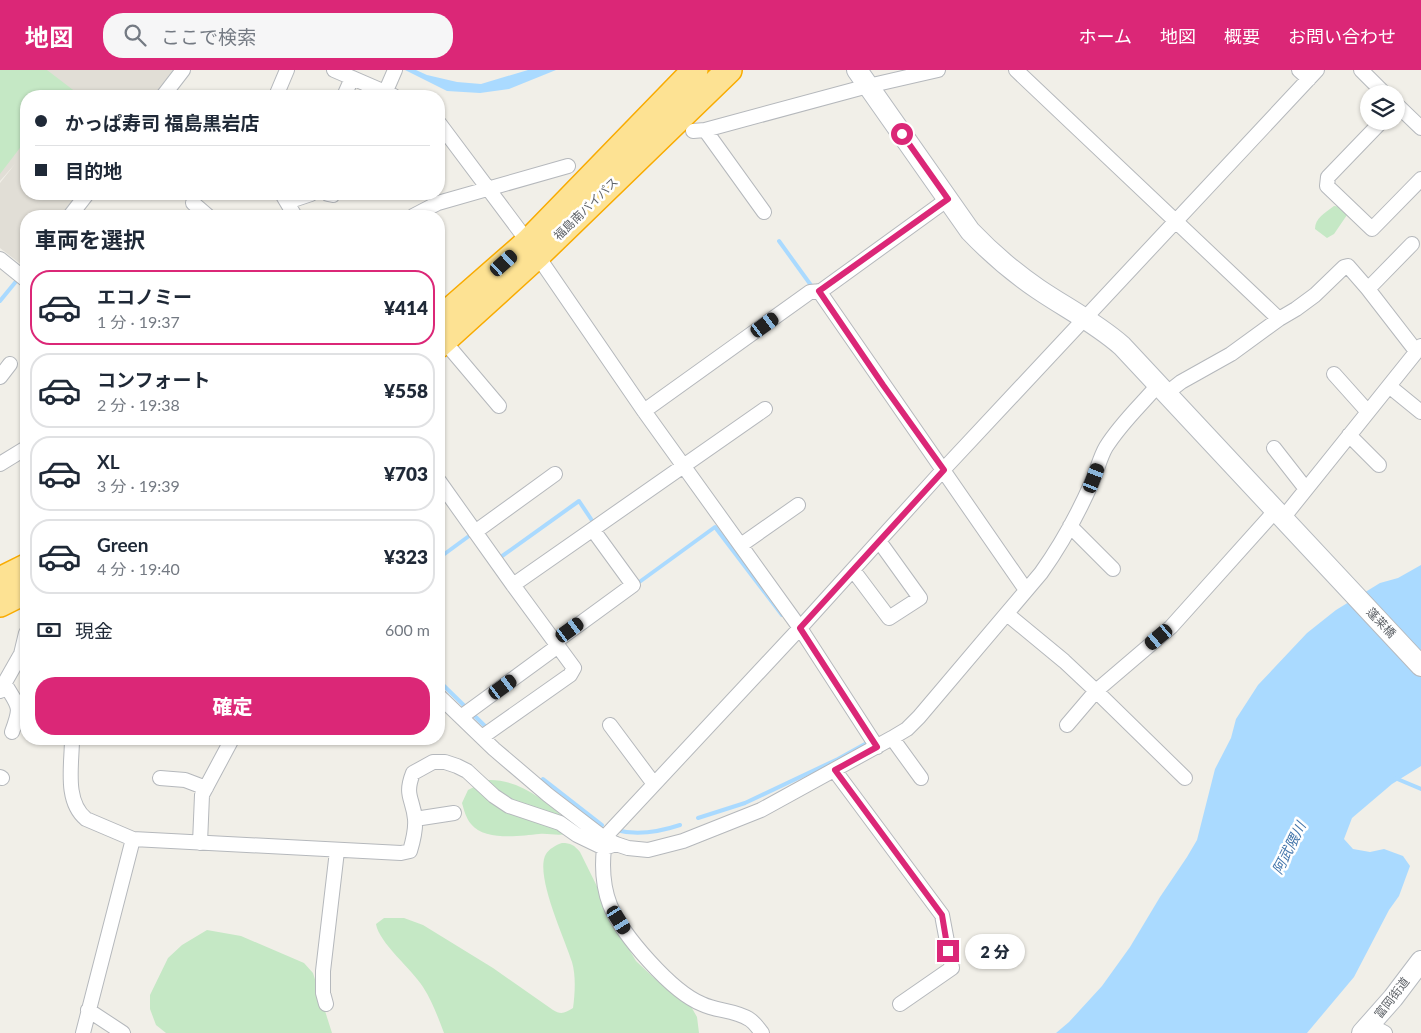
<!DOCTYPE html>
<html lang="ja">
<head>
<meta charset="utf-8">
<style>
	:root { --surface:#fff; --page:#f6f6f7; --text:#1f2937; --muted:#747a83; --line:#e0e1e3; --accent:#db2777 }
	body { margin:0; font-family:Lato,"Noto Sans JP",sans-serif; background:var(--page); color:var(--text); height:100vh; display:flex; flex-direction:column; font-size:19px; white-space:nowrap }
	* { box-sizing:border-box; margin:0 }
	p { font-size:16px; color:var(--muted) }
	.icon { flex:none; width:28px; height:28px; fill:none; stroke:currentColor; stroke-width:2; stroke-linecap:round; stroke-linejoin:round }
	.map { position:relative; flex:1; overflow:hidden }
	.side { position:absolute; left:20px; top:140px; width:425px; height:535px; display:flex; flex-direction:column; background:var(--surface); border-radius:20px; box-shadow:0 1px 4px #0004 }
	.side>* { flex:none }
	.guide { position:absolute; left:20px; top:20px; width:425px; height:110px; border-radius:20px; box-shadow:0 1px 4px #0004; display:grid; align-content:center; height:110px; padding:0 15px; background:var(--surface) }
	.tools { position:absolute; left:1360px; top:15px; display:grid; gap:10px }
	.tools a { display:grid; place-items:center; width:45px; height:45px; border-radius:50%; background:var(--surface); box-shadow:0 1px 4px #0004; font-size:25px }
	.end { position:absolute; width:22px; height:22px; margin:-11px; border:6px solid #db2777; background:#fff; box-shadow:0 0 0 2px #fff }
	.from { border-radius:50% }
	.bubble { position:absolute; height:35px; border-radius:18px; background:var(--surface); box-shadow:0 1px 4px #0004; font-size:16px; font-weight:800; line-height:35px; text-align:center }
	.car { position:absolute; width:15px; height:30px; margin:-15px -8px; border-radius:6px; box-shadow:0 0 4px 1px #0007; background:linear-gradient(#222 24%,#8ab4d8 0 40%,#222 0 76%,#8ab4d8 0 86%,#222 0) }
	.guide b { display:flex; align-items:center; gap:18px; height:48px; font-size:19px }
	.guide b+b { border-top:1px solid var(--line) }
	.guide i { width:12px; height:12px; background:var(--text) }
	ul { padding:0; list-style:none }
	li { display:flex; align-items:center; gap:15px; height:75px; margin:0 10px 8px; padding:0 5px; border:2px solid var(--line); border-radius:20px }
	li div { flex:1 }
	li b { display:block; font-size:19px }
	li em { font-style:normal; font-weight:800 }
	li.selected { border-color:var(--accent) }
	li>.icon { width:45px; height:45px; stroke-width:1.5 }
	h2 { padding:0 15px; font-size:22px; line-height:60px }
	.pay { display:flex; align-items:center; gap:12px; height:55px; padding:0 15px; font-size:19px }
	.pay p { margin-inline-start:auto }
	.button { display:flex; gap:10px; margin-top:auto; padding:10px 15px }
	.button a { flex:1; height:58px; border-radius:20px; background:var(--accent); color:#fff; font-size:20px; font-weight:800; line-height:58px; text-align:center }
	header { display:flex; align-items:center; gap:30px; box-sizing:border-box; height:70px; padding:0 25px; background:var(--accent); color:#fff }
	header strong { font-size:24px }
	nav { display:flex; gap:28px; margin-inline-start:auto; font-size:18px }
	.search { width:350px; height:45px; background:var(--page); display:flex; align-items:center; gap:12px; box-sizing:border-box; padding:0 18px; border-radius:20px; color:var(--muted); font-size:19px }
	.map>svg:first-child { display:block }
</style>
</head>
<body>
<header>
<strong>地図</strong>
<div class="search"><svg class="icon" aria-label="search" viewBox="0 0 24 24"><circle cx="10" cy="10" r="6"/><path d="M15 15l6 6"/></svg>ここで検索</div>
<nav><a>ホーム</a><a>地図</a><a>概要</a><a>お問い合わせ</a></nav>
</header>
<div class="map">
<svg width="1421" height="963" viewBox="0 0 1421 963">
	<rect width="100%" height="100%" fill="#f1efe8"/>
	<path fill="#e1ded6" d="M0 0H174L154 26H26V124H78L60 146H26V190L22 195 0 178V113L15 94 0 111Z"/>
	<path fill="#c5e8c5" d="M0 0H47L81 26H26V70L0 104Z
		M1334 136C1340 136 1344 139 1347 145L1334 164 1327 168 1315 159C1315 148 1325 143 1334 136Z
		M488 710C517 709 544 729 564 748L566 764C557 766 548 763 539 764 520 766 484 771 471 754 466 748 464 740 462 733L468 720Z
		M562 773C571 773 574 775 580 782L623 869 636 891 653 907 689 933 697 947 699 963H444C438 947 432 931 423 917 412 899 379 873 376 854L384 848H404L423 855 493 898 553 940C561 945 565 943 573 938 575 924 576 905 572 892 565 869 534 804 546 784 549 779 556 775 562 773Z
		M207 860 241 866 304 893 313 903 332 963H166L156 955 150 939V925L168 888 182 875Z"/>
	<path fill="#aadaff" d="M405 0H416L427 5 457 12 481 14 528 0H556L509 19 480 23 447 21Z
		M1421 495V696L1392 714 1352 748 1344 769 1353 779 1370 782 1384 779 1403 786 1410 796 1399 826 1389 840 1354 907 1307 963H1056L1069 952 1102 916 1130 877 1160 827 1187 787 1197 770 1215 699 1231 668 1236 649 1258 615 1307 563 1336 540 1380 513 1398 508Z"/>
	<g fill="none" stroke-linecap="round" stroke-linejoin="round">
		<path stroke="#aadaff" stroke-width="4" d="M779 171 813 218
			M0 231 18 209
			M439 488 469 466 471 465 473 467
			M498 489 579 431 593 452
			M637 512 638 513 715 457 782 545
			M439 611 486 657
			M1395 708 1421 719
			M543 709 602 755
			M698 748 745 733 838 689 865 674
			M616 760C638 766 659 762 680 755"/>
		<g stroke="#b5b8bc" stroke-width="16">
			<path id="street" d="M334 0 394 26
				M1016 0 1279 249
				M1299 0 1309 9
				M1361 0 1385 24
				M385 23 395 0
				M163 26 183 0
				M276 26 287 0
				M344 26 352 8
				M1396 34 1421 58
				M1382 51 1328 107 1327 116 1372 159 1421 109
				M439 53 528 172 644 341 800 558 877 677
				M705 60 764 142
				M693 61 705 60 868 16 938 0
				M282 124 295 146
				M328 124 333 125
				M287 132 311 124
				M193 133 208 146
				M70 146 87 124
				M413 146 438 133 568 96
				M0 189 26 210
				M1368 219 1412 174
				M819 221 1026 520
				M444 271 499 336
				M1334 304 1368 342
				M0 307 10 294
				M1389 316 1421 342
				M1167 323 1181 312 1231 284 1279 249 1296 239 1315 225 1344 197 1348 196 1368 219 1416 281
				M644 341 810 222 821 221 948 129
				M1349 365 1379 395
				M1274 378 1306 419
				M0 394 26 378
				M439 411 513 515
				M1283 448 1421 276
				M1070 456 1113 499
				M475 462 555 404
				M741 475 798 435
				M853 500 889 548 920 528 879 471
				M1007 544 1064 591 1096 621 1067 655
				M555 572 633 515 593 460
				M5 614C19 638 22 635 12 662
				M0 621 21 584 26 563
				M439 626 494 679 548 725 604 768 616 774 628 778 648 780 683 771 761 740 892 668 907 659 919 647 1041 503C1061 475 1078 444 1092 412 1097 401 1100 387 1106 377 1121 353 1140 336 1158 315
				M461 647 558 576
				M610 655 654 714
				M482 667 570 605 574 598 513 515 765 339
				M892 668 921 708
				M72 669C72 694 64 731 86 749L133 769 401 783 410 781C413 771 416 760 415 749 413 728 404 726 413 703L433 692H445L457 696 467 701 494 726 509 736 560 753 577 765 604 778 616 774
				M835 701 942 845 952 898 900 934
				M0 707 2 708
				M160 708 185 710 206 718
				M1185 708 1096 621 1171 557 1276 440
				M415 749 454 743
				M604 768 800 558 943 400 1317 0
				M200 773 202 725 232 669
				M604 778C602 796 603 817 610 835 622 865 672 922 702 934 716 941 735 940 749 949 754 952 759 959 762 963
				M326 934 323 923V901L337 781
				M88 940 123 963
				M1370 955 1385 963
				M83 963 133 769"/>
		</g>
		<g stroke="#b6babf" stroke-width="22">
			<path id="secondary" d="M857 0 970 161C991 183 1013 202 1038 219 1066 238 1096 253 1122 276L1421 596
				M1362 963 1393 928 1421 891"/>
		</g>
		<g stroke="#f9ab00" stroke-width="28">
			<path id="highway" d="M439 250 528 172 695 0
				M439 275 537 186 729 0
				M0 510 26 497
				M0 534 26 521"/>
		</g>
		<use href="#street" stroke="#fff" stroke-width="14"/>
		<use href="#secondary" stroke="#fff" stroke-width="20"/>
		<use href="#highway" stroke="#fde293" stroke-width="25"/>
	</g>
	<g fill="none" stroke-linecap="round" stroke-linejoin="round">
		<path stroke="#db2777" stroke-width="6" d="M902 64 948 129 819 221 883 315 944 400 800 558 877 677 835 700 942 845 948 881"/>
	</g>
	<g text-anchor="middle" stroke-width="5" stroke-linejoin="round" paint-order="stroke">
		<g font-size="12" fill="#5f6368" stroke="#fff">
			<text transform="translate(586 139) rotate(-44)" y="4">福島南バイパス</text>
			<text transform="translate(1381 553) rotate(47)" y="4">蓬莱橋</text>
			<text transform="translate(1392 928) rotate(-52)" y="4">富岡街道</text>
		</g>
		<g font-size="14" font-style="italic" fill="#4174aa" stroke="#fff">
			<text transform="translate(1289 778) rotate(-63)" y="5">阿武隈川</text>
		</g>
	</g>
</svg>
<div class="tools">
<a><svg class="icon" aria-label="layers" viewBox="0 0 24 24"><path d="M12 4l9 5-9 5-9-5zM3 14l9 5 9-5"/></svg></a>
</div>
<i class="end from" style="left:902px;top:64px"></i>
<i class="end" style="left:948px;top:881px"></i>
<div class="bubble" style="left:965px;top:864px;width:60px">2 分</div>
<i class="car" style="left:504px;top:193px;rotate:48deg"></i>
<i class="car" style="left:765px;top:255px;rotate:54deg"></i>
<i class="car" style="left:1094px;top:408px;rotate:21deg"></i>
<i class="car" style="left:570px;top:560px;rotate:54deg"></i>
<i class="car" style="left:1159px;top:567px;rotate:230deg"></i>
<i class="car" style="left:503px;top:617px;rotate:54deg"></i>
<i class="car" style="left:619px;top:850px;rotate:148deg"></i>
<div class="guide">
<b><i class="from"></i>かっぱ寿司 福島黒岩店</b>
<b><i></i>目的地</b>
</div>
<section class="side">
<h2>車両を選択</h2>
<ul>
<li class="selected"><svg class="icon" aria-label="car" viewBox="0 0 24 24"><path d="M5 17H2v-5l4-1 3-4h7l3 4 3 1v5h-3M9 17h6M6 11h13"/><circle cx="7" cy="17" r="2"/><circle cx="17" cy="17" r="2"/></svg><div><b>エコノミー</b><p>1 分 · 19:37</p></div><em>¥414</em></li>
<li><svg class="icon" aria-label="car" viewBox="0 0 24 24"><path d="M5 17H2v-5l4-1 3-4h7l3 4 3 1v5h-3M9 17h6M6 11h13"/><circle cx="7" cy="17" r="2"/><circle cx="17" cy="17" r="2"/></svg><div><b>コンフォート</b><p>2 分 · 19:38</p></div><em>¥558</em></li>
<li><svg class="icon" aria-label="car" viewBox="0 0 24 24"><path d="M5 17H2v-5l4-1 3-4h7l3 4 3 1v5h-3M9 17h6M6 11h13"/><circle cx="7" cy="17" r="2"/><circle cx="17" cy="17" r="2"/></svg><div><b>XL</b><p>3 分 · 19:39</p></div><em>¥703</em></li>
<li><svg class="icon" aria-label="car" viewBox="0 0 24 24"><path d="M5 17H2v-5l4-1 3-4h7l3 4 3 1v5h-3M9 17h6M6 11h13"/><circle cx="7" cy="17" r="2"/><circle cx="17" cy="17" r="2"/></svg><div><b>Green</b><p>4 分 · 19:40</p></div><em>¥323</em></li>
</ul>
<div class="pay"><svg class="icon" aria-label="cash" viewBox="0 0 24 24"><path d="M3 7h18v10H3z"/><circle cx="12" cy="12" r="2"/></svg>現金<p>600 m</p></div>
<div class="button"><a>確定</a></div>
</section>
</div>
</body>
</html>
